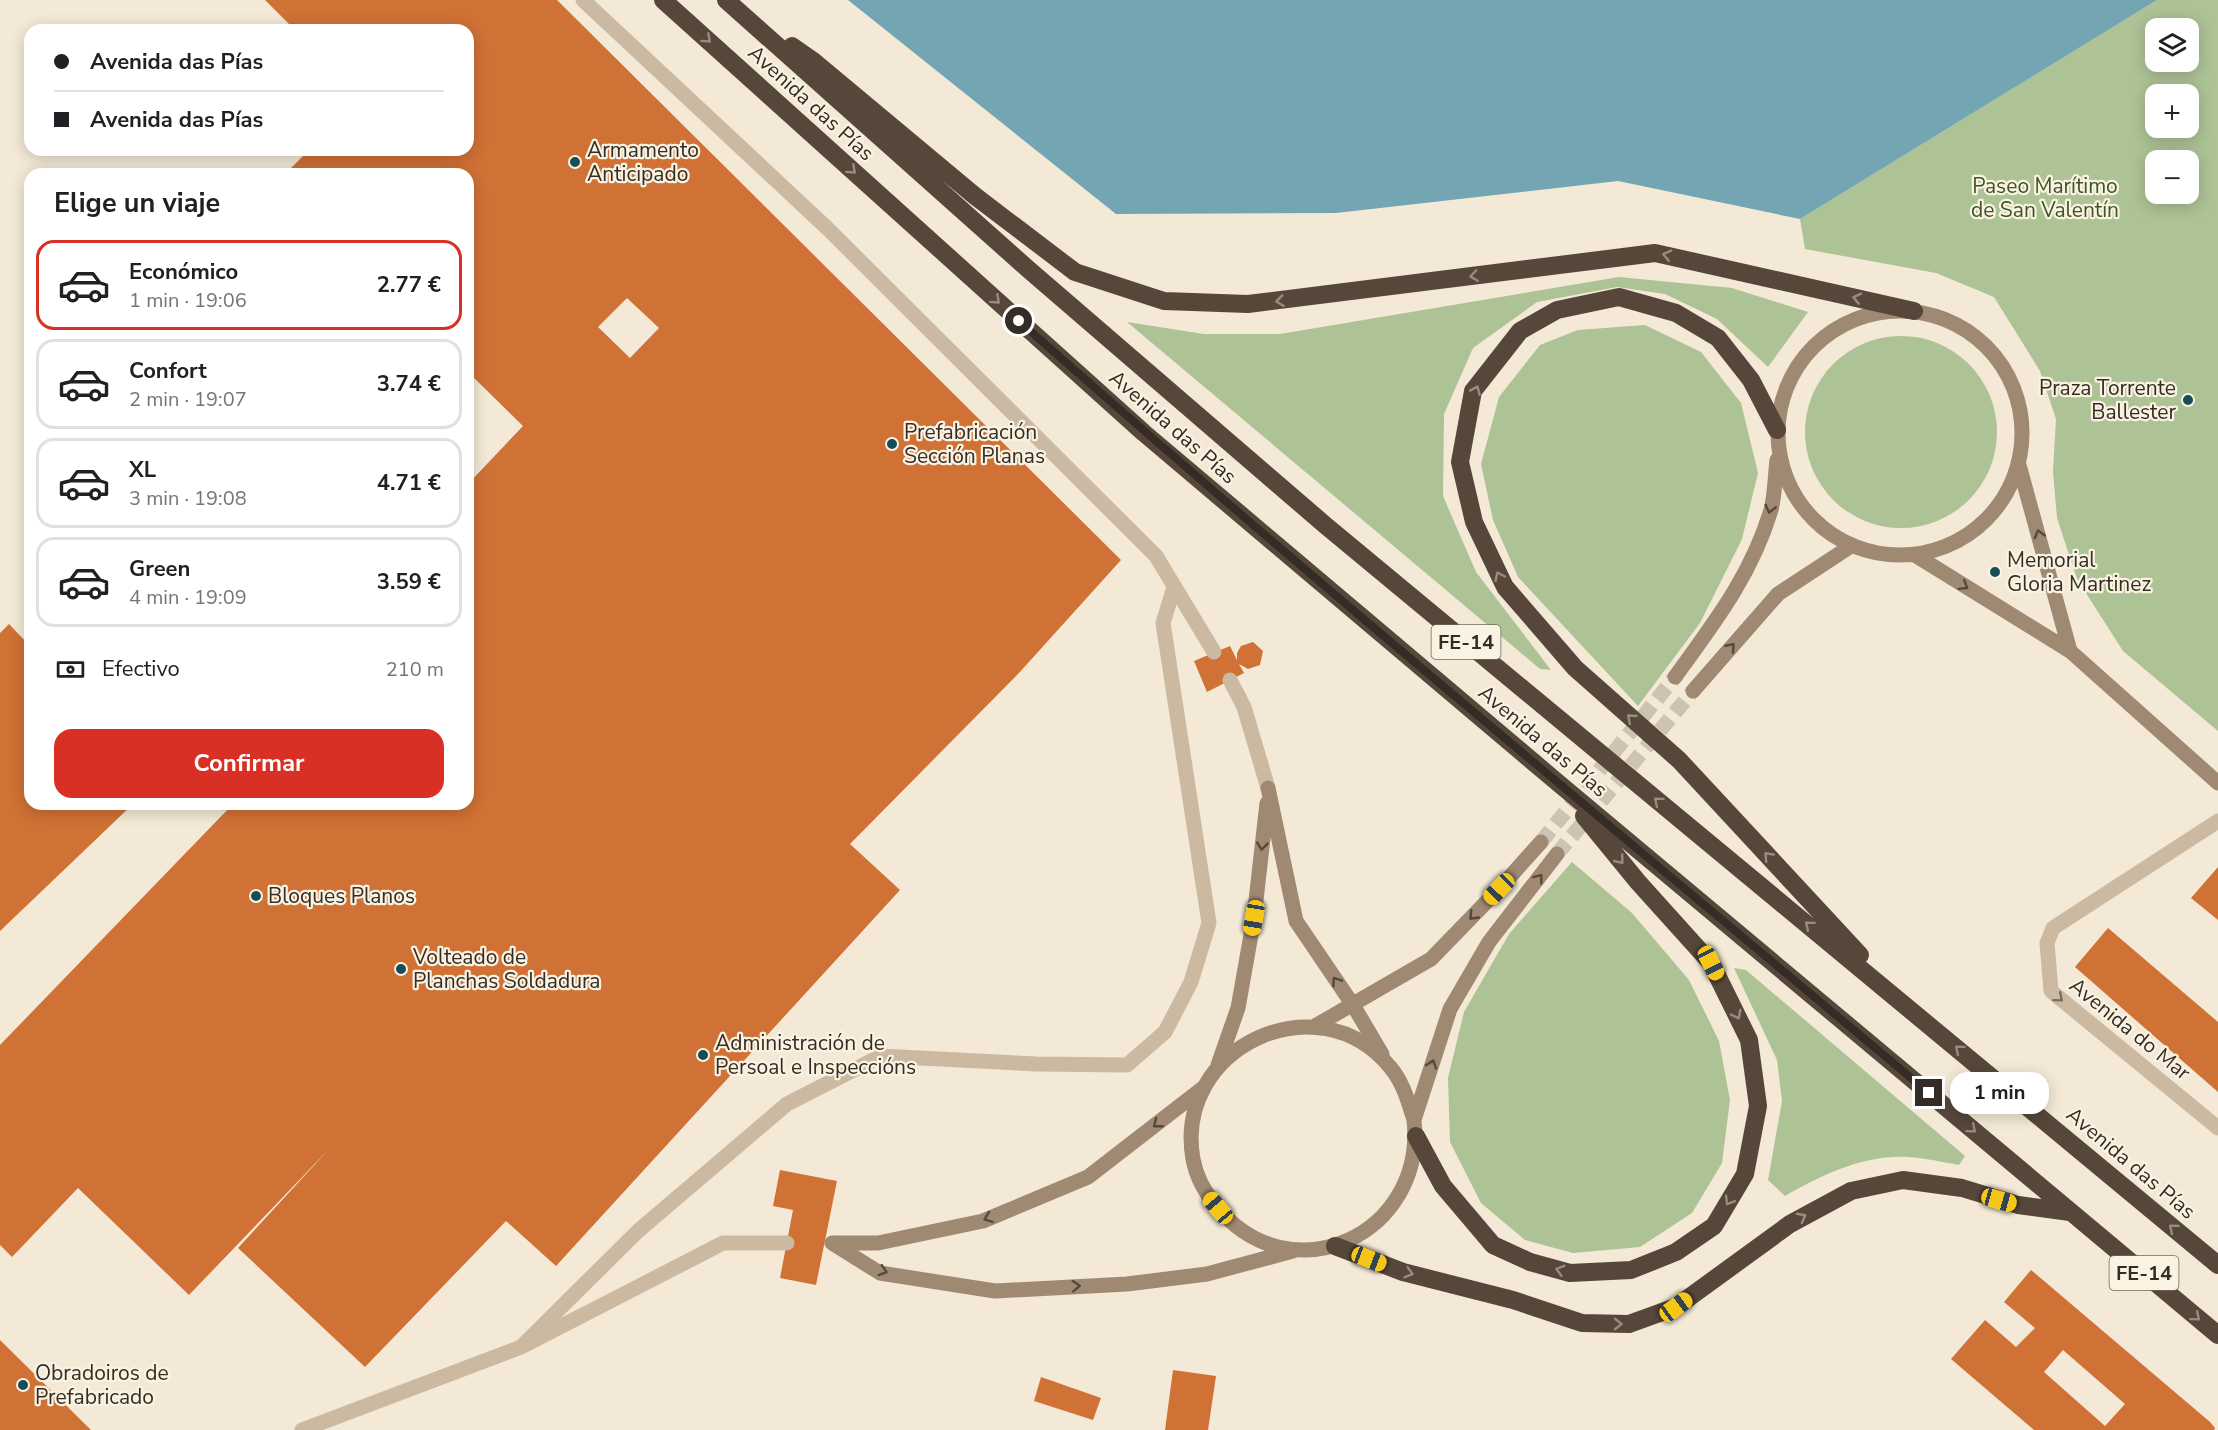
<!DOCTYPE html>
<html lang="es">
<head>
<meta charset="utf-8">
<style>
	:root { --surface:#fff; --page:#f6f6f6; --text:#202124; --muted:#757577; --line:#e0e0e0; --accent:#d93025 }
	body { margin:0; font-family:"Nunito Sans",sans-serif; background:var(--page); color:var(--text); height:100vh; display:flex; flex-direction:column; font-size:22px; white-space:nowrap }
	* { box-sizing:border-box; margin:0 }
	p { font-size:20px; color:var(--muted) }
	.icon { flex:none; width:33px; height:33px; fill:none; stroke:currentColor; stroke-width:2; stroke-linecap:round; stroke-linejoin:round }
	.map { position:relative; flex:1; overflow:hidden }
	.details { position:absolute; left:24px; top:168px; width:450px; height:642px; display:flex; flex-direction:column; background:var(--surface); border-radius:18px; box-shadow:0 3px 15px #0003 }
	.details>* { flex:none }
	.guide { position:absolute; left:24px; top:24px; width:450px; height:132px; border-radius:18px; box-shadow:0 3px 15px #0003; display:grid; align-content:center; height:132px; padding:0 30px; background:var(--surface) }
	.tools { position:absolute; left:2145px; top:18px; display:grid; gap:12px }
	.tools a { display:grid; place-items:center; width:54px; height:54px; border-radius:12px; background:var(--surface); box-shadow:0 3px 15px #0003; font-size:30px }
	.end { position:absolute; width:27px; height:27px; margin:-14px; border:8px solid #352c25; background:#fff; box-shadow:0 0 0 3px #fff }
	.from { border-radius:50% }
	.bubble { position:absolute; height:42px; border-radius:18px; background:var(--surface); box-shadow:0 3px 15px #0003; font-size:20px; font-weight:700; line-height:42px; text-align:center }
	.car { position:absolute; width:18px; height:36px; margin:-18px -9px; border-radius:8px; box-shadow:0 0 4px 2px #0007; background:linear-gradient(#f5c518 24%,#345 0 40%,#f5c518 0 76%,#345 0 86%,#f5c518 0) }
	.guide b { display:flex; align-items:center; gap:21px; height:57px; font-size:22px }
	.guide b+b { border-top:2px solid var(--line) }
	.guide i { width:15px; height:15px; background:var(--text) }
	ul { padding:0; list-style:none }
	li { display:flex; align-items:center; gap:18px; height:90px; margin:0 12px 9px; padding:0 18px; border:3px solid var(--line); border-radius:18px }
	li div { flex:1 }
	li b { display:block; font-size:22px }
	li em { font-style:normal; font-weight:700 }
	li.current { border-color:var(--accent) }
	li>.icon { width:54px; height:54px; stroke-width:1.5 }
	h2 { padding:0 30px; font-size:27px; line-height:72px }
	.pay { display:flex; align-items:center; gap:15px; height:66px; padding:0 30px; font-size:22px }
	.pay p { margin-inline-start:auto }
	.action { display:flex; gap:12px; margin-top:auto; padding:12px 30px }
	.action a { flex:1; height:69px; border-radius:18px; background:var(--accent); color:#fff; font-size:24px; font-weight:700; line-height:69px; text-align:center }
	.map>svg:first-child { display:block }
</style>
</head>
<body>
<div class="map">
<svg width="2218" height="1430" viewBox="0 0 2218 1430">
	<rect width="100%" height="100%" fill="#f3e9d6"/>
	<path fill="#adc295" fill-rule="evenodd" d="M2157 0H2218V731L2123 651 2077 579 2057 518 2053 472 2056 419 2040 371 1994 297 1936 273 1805 249 1800 219ZM2156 28H2188V62H2156ZM2156 94H2188V128H2156ZM2156 160H2188V194H2156Z
		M1619 277 1732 288 1808 312 1768 367 1717 319 1665 294 1617 287 1537 302 1473 348 1444 414 1443 496 1476 572 1551 670 1540 669 1127 322 1204 334H1280Z
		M1645 325 1701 352 1741 403 1758 473 1742 539 1700 623 1638 706 1518 577 1493 520 1481 464 1499 397 1540 345 1578 330Z
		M1805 432a96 96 0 1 1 192 0a96 96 0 1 1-192 0Z
		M1572 862 1632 913 1689 980 1719 1041 1730 1100 1722 1163 1692 1213 1640 1247 1573 1253 1525 1240 1481 1203 1450 1142 1448 1078 1464 1012 1509 934Z
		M1734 968 1746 970 1965 1156 1959 1165C1943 1162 1925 1158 1908 1157 1863 1155 1824 1174 1785 1196L1768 1180 1782 1101 1777 1060Z"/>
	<path fill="#73a6b2" d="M848 0H2157L1800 219 1618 181 1336 213 1116 214Z"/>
	<path fill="#d07136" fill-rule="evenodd" d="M265 0H557L1121 560 1019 673 850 844 900 890 556 1266 506 1221 365 1367 238 1248 331 1147 189 1295 78 1188 12 1257 0 1245V1045L233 804H468V484L523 426 468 372V174H285L309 150H468V30H295ZM627 298 659 328 630 358 598 327Z
		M9 624 30 646V804H133L0 931V633Z
		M1253 642 1263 651 1260 665 1248 669 1239 664 1244 673 1207 692 1194 661 1230 646 1237 660V653L1241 646Z
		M2218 867V920L2191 898Z
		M2108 928 2218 1022V1092L2075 967Z
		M780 1170 837 1181 816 1285 780 1278 793 1210 773 1206Z
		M2031 1270 2210 1422 2215 1428 2214 1430H2034L1951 1359 1985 1320 2016 1347 2035 1328 2004 1302ZM2063 1350 2125 1404 2105 1426 2044 1372Z
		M0 1340 91 1430H0Z
		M1173 1370 1216 1376 1208 1430H1165Z
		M1041 1377 1101 1398 1093 1420 1034 1401Z"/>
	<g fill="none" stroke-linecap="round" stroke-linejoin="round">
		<path stroke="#cdc3b3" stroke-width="15" stroke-dasharray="15 8" stroke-linecap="butt" d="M1541 842 1675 677
			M1557 854 1693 691"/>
		<path stroke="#cbbaa1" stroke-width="15" d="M583 0 827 228 1156 556 1214 652
			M1230 680 1244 707 1268 788
			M521 1347 638 1231 787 1104 881 1056 1036 1064 1127 1065 1165 1032 1191 982 1209 923 1163 623 1174 587
			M302 1430 521 1347 723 1243H787"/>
		<path stroke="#cbbaa1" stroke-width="15" d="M2218 821 2053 928 2047 943 2051 991 2218 1128"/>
		<path stroke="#9f8972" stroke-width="15" d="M1778 433a122 122 0 1 1 244 0a122 122 0 1 1-244 0Z
			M2019 465 2070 651
			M1915 555 2070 651 2218 783
			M1675 677C1714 623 1751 576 1771 510 1775 495 1775 476 1777 460
			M1693 691 1778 594 1851 546
			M1268 788 1296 921 1353 1005 1382 1054
			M1315 1026 1431 959 1499 889 1541 842
			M1218 1065 1238 1008 1254 918 1267 803
			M1414 1120C1408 1101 1403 1082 1390 1067 1318 979 1173 1048 1193 1159 1196 1176 1206 1194 1217 1207 1291 1297 1426 1235 1414 1120L1450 1009 1489 942 1557 854
			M832 1243 880 1273 995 1291 1127 1284 1207 1274 1293 1251
			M833 1243H878L983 1221 1088 1177 1203 1088"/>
		<path stroke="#57473b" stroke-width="18" d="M663 0 1144 433 1557 782 2218 1335
			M726 0 1028 269 1325 525 2218 1265
			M792 46 812 60 975 196 1075 272 1164 301 1248 304 1655 253 1914 311
			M1777 430 1751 380 1718 338 1676 313 1619 297 1557 310 1520 331 1473 391 1460 462 1474 522 1505 587 1575 668 1679 760 1860 955
			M1416 1136 1443 1186 1493 1245 1530 1262 1570 1273 1631 1270 1676 1252 1714 1226 1745 1174 1758 1106 1749 1040 1711 963 1638 882 1584 816
			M1335 1246 1403 1272 1513 1300 1582 1323 1629 1324 1676 1307 1790 1224 1851 1191 1903 1180 1962 1188 2018 1205 2070 1212"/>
	</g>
	<defs><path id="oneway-chevron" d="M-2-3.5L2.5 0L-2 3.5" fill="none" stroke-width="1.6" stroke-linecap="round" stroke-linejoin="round" transform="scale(1.5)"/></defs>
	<g stroke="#988c7e">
		<use href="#oneway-chevron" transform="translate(707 39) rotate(42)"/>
		<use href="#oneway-chevron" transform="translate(852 170) rotate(42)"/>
		<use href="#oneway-chevron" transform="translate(1667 255) rotate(-167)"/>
		<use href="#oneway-chevron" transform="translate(1474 276) rotate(172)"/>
		<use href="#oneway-chevron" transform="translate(1857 298) rotate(-167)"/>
		<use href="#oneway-chevron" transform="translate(996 300) rotate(42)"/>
		<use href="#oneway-chevron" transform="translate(1280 301) rotate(173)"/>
		<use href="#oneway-chevron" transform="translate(1476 390) rotate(-66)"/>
		<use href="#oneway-chevron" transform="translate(1499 576) rotate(-115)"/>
		<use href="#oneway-chevron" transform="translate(1631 718) rotate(-139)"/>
		<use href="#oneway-chevron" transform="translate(1658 801) rotate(-140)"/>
		<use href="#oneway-chevron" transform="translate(1768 856) rotate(-133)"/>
		<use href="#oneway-chevron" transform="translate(1620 860) rotate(51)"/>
		<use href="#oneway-chevron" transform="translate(1809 925) rotate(-140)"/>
		<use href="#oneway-chevron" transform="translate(1737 1015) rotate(63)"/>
		<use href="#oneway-chevron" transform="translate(1959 1049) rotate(-140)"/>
		<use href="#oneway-chevron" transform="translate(1972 1129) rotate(40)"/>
		<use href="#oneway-chevron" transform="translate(1729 1201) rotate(121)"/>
		<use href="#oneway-chevron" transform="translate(1802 1217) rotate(-28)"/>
		<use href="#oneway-chevron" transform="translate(2173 1228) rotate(-140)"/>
		<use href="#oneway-chevron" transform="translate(1560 1270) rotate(-164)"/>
		<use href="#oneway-chevron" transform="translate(1409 1273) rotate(16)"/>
		<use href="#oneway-chevron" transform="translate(2196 1317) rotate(40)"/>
		<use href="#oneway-chevron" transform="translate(1618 1324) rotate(1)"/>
	</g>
	<g stroke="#55483c">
		<use href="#oneway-chevron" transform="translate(1770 509) rotate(104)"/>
		<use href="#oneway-chevron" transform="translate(2039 534) rotate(-105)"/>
		<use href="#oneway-chevron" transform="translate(1964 586) rotate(32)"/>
		<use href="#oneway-chevron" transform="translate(1731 647) rotate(-49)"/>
		<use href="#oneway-chevron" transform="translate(1262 846) rotate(96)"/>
		<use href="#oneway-chevron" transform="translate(1539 878) rotate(-52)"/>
		<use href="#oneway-chevron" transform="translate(1473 916) rotate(134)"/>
		<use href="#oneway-chevron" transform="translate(1336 981) rotate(-124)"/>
		<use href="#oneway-chevron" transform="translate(1432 1064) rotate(-72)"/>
		<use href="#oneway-chevron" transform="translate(1157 1124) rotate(142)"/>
		<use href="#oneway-chevron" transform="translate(988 1218) rotate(160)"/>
		<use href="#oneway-chevron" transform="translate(883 1271) rotate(18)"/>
		<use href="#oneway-chevron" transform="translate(1076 1286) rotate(-3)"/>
	</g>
	<use stroke="#786c5d" href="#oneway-chevron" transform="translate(2059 998) rotate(40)"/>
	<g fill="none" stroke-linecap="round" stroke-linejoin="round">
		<path stroke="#352c25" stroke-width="8" d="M1019 321C1317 585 1624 837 1929 1093"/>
	</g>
	<g fill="#174c59" stroke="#faf3e2" stroke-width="2">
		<circle cx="575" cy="162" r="6"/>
		<circle cx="2188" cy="400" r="6"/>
		<circle cx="892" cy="444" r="6"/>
		<circle cx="1995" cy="572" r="6"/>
		<circle cx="256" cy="896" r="6"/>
		<circle cx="401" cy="969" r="6"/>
		<circle cx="703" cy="1055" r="6"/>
		<circle cx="23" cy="1385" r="6"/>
	</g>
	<g text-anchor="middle" stroke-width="4.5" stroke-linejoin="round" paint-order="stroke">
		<g fill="#faf3e2" stroke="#70685e" stroke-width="1.5">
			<rect x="1431.5" y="625" width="69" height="34" rx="4.5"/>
			<rect x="2109.5" y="1256" width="69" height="34" rx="4.5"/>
		</g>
		<g font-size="20" font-weight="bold" fill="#352c25">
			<text x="1466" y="649">FE-14</text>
			<text x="2144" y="1280">FE-14</text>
		</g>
		<g font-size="21" fill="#352c25" stroke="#faf3e2">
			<text transform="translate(811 103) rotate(42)" y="7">Avenida das Pías</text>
			<text transform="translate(1173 427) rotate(41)" y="7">Avenida das Pías</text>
			<text transform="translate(1543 741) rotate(40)" y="7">Avenida das Pías</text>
			<text transform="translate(2130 1029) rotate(39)" y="7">Avenida do Mar</text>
			<text transform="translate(2131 1163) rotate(40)" y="7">Avenida das Pías</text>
		</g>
		<g font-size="21" fill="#352c25" stroke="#faf3e2" text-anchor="start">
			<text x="587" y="157">Armamento<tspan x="587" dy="24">Anticipado</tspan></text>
			<text x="2176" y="395" text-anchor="end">Praza Torrente<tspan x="2176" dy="24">Ballester</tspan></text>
			<text x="904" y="439">Prefabricación<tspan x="904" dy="24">Sección Planas</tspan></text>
			<text x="2007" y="567">Memorial<tspan x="2007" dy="24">Gloria Martinez</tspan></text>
			<text x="268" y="903">Bloques Planos</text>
			<text x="413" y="964">Volteado de<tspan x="413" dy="24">Planchas Soldadura</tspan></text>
			<text x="715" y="1050">Administración de<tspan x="715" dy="24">Persoal e Inspeccións</tspan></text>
			<text x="35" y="1380">Obradoiros de<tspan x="35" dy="24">Prefabricado</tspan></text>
		</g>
		<g font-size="21" fill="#3d5526" stroke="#faf3e2">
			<text x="2045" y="193">Paseo Marítimo<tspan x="2045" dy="24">de San Valentín</tspan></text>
		</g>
	</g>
</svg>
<div class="tools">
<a><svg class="icon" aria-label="layers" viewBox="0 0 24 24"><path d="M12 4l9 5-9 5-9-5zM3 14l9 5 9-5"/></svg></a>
<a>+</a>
<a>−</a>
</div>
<i class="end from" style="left:1019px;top:321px"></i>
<i class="end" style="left:1929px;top:1093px"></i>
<div class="bubble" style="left:1950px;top:1072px;width:99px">1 min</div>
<i class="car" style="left:1499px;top:889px;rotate:224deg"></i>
<i class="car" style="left:1254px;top:918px;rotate:190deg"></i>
<i class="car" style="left:1711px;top:963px;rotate:153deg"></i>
<i class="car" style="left:1999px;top:1200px;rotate:106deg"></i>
<i class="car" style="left:1218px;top:1208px;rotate:320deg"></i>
<i class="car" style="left:1369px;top:1259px;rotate:111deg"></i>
<i class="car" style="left:1676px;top:1307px;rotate:54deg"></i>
<div class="guide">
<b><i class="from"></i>Avenida das Pías</b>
<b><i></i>Avenida das Pías</b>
</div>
<section class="details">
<h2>Elige un viaje</h2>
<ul>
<li class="current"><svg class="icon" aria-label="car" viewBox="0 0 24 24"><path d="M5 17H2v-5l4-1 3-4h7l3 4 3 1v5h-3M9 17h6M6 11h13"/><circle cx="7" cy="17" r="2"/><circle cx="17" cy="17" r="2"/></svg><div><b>Económico</b><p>1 min · 19:06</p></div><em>2.77 €</em></li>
<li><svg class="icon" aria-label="car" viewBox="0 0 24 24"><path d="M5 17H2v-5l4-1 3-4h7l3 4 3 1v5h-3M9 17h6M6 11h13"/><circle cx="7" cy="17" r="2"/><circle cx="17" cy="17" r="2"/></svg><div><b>Confort</b><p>2 min · 19:07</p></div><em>3.74 €</em></li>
<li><svg class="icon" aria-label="car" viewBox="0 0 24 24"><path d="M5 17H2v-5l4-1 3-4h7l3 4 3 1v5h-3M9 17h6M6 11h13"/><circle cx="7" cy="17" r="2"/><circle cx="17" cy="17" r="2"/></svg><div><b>XL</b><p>3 min · 19:08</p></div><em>4.71 €</em></li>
<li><svg class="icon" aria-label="car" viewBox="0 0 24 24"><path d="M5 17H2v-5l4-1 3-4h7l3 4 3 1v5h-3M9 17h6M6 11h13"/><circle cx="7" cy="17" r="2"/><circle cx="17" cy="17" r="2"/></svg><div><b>Green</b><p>4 min · 19:09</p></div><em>3.59 €</em></li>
</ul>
<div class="pay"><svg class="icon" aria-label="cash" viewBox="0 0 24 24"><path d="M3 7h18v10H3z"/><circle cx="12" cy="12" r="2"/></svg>Efectivo<p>210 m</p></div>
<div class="action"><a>Confirmar</a></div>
</section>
</div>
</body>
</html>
